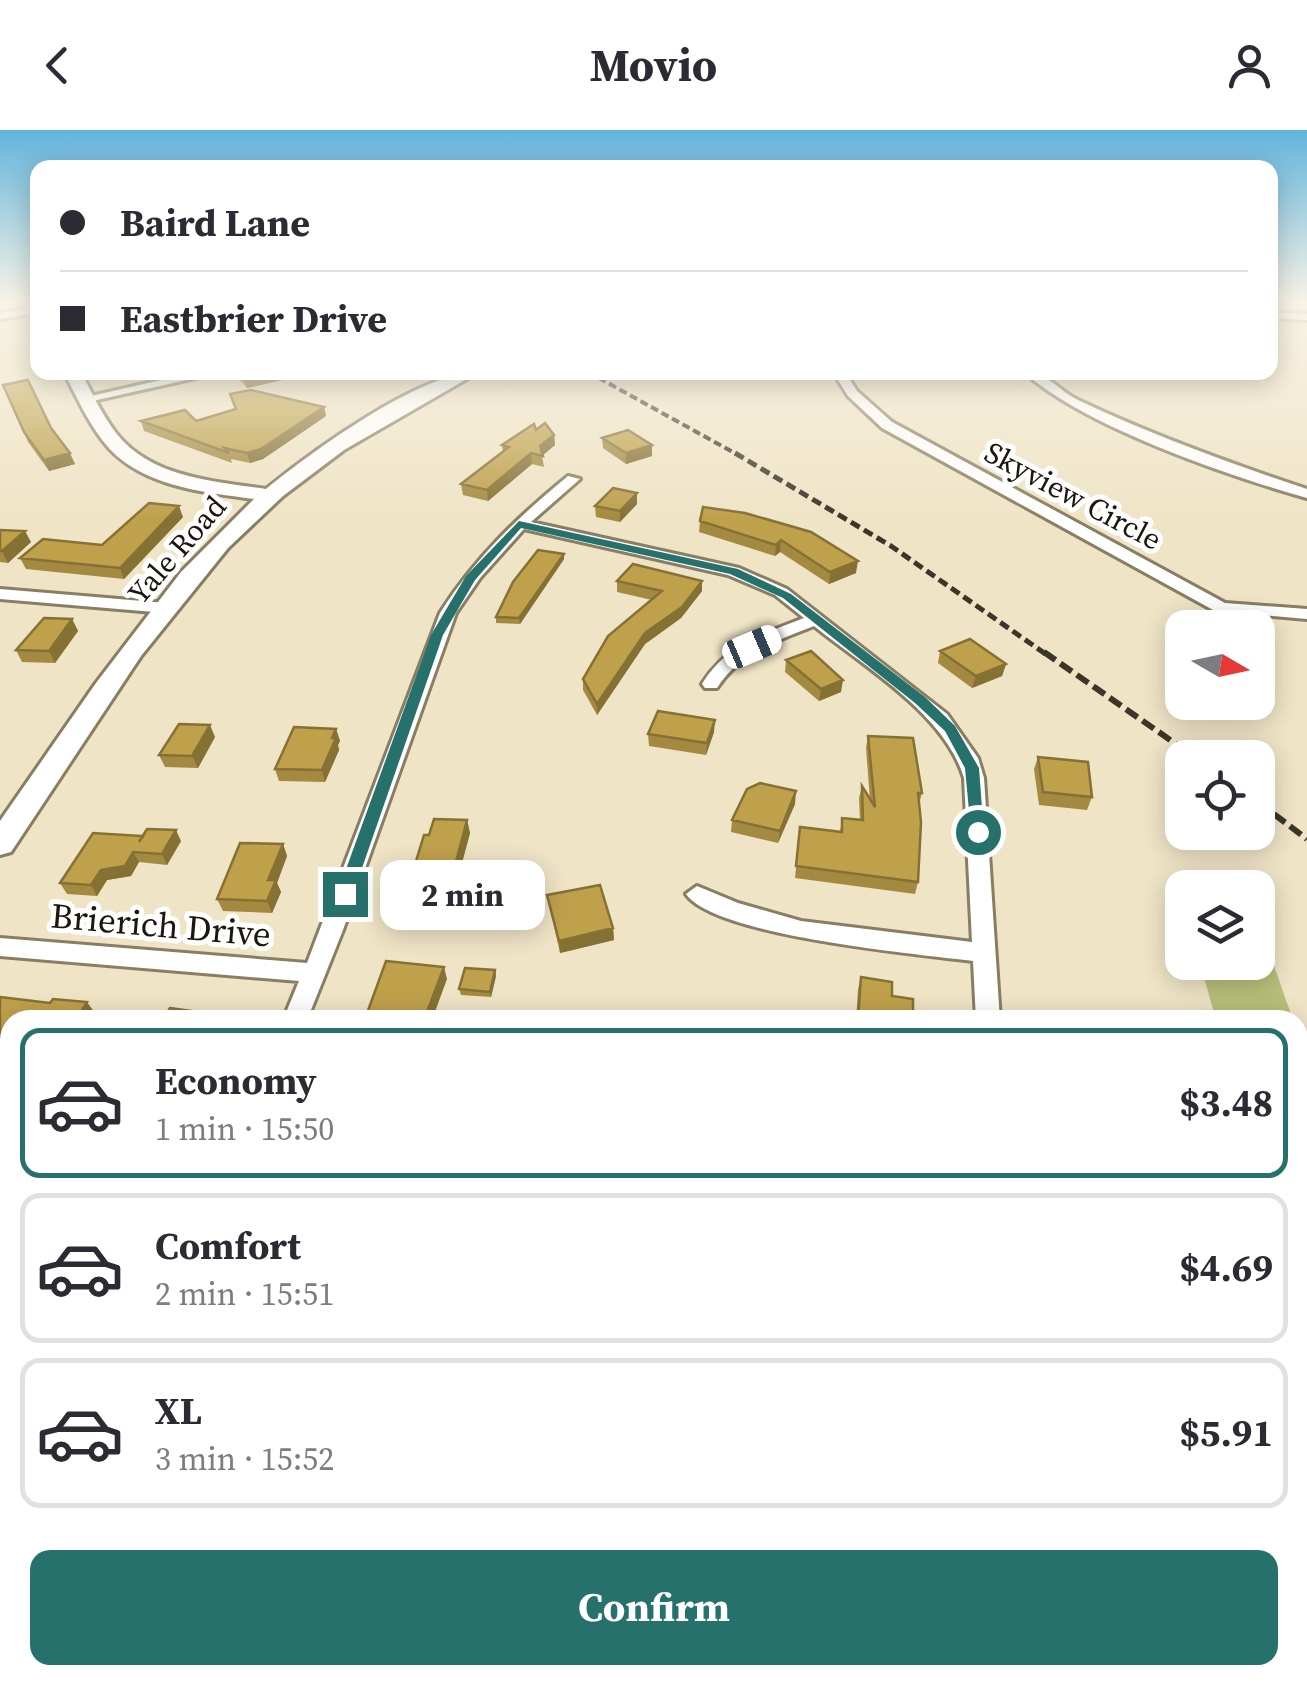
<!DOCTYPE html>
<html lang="en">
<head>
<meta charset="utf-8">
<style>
	:root { --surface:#fff; --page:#f7f7f7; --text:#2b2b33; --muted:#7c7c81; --line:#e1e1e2; --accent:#27716d }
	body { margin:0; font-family:"Source Serif 4",serif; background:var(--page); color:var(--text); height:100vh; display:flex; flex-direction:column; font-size:38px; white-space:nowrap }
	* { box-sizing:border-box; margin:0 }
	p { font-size:32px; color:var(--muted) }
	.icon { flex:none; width:55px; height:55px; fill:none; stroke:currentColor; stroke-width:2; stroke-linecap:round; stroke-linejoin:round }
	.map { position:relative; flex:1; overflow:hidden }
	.panel { position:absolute; left:0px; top:880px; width:1308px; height:675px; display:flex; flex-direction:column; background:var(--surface); border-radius:30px 30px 0 0; box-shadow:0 5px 25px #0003 }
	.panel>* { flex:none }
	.hud { position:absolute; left:30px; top:30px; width:1248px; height:220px; border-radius:20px; box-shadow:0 5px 25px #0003; display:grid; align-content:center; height:220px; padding:0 30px; background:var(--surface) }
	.needle { width:65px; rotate:99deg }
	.tools { position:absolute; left:1165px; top:480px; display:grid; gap:20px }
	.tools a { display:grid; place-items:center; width:110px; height:110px; border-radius:20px; background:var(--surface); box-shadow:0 5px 25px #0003; font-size:50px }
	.end { position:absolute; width:45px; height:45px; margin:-22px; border:12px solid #27716d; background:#fff; box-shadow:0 0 0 5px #fff }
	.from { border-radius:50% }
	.bubble { position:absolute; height:70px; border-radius:20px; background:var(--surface); box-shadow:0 5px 25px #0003; font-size:32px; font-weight:700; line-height:70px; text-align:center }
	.car { position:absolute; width:30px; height:60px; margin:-30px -15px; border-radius:12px; box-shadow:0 0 8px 2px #0007; background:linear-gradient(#fff 24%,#345 0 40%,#fff 0 76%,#345 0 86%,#fff 0) }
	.hud b { display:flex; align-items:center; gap:35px; height:95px; font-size:38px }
	.hud b+b { border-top:2px solid var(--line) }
	.hud i { width:25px; height:25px; background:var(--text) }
	ul { padding:18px 0 0; list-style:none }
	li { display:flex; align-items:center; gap:30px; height:150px; margin:0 20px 15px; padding:0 10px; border:5px solid var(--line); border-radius:20px }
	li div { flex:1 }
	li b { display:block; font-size:38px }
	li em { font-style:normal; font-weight:700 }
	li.on { border-color:var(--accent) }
	li>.icon { width:90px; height:90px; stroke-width:1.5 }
	.button { display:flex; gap:20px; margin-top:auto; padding:20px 30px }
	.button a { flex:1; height:115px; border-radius:20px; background:var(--accent); color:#fff; font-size:40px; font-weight:700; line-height:115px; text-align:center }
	header { display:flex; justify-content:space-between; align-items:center; height:130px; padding:0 30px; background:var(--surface); font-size:45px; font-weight:700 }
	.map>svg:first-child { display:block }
</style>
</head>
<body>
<header><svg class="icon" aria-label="back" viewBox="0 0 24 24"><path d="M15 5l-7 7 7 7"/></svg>Movio<svg class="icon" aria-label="person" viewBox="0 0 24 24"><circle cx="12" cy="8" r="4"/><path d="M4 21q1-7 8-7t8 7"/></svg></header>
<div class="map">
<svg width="1307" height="1555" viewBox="0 0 1307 1555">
	<rect width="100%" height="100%" fill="#efe4c6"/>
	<path fill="#b9bf79" d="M1258 790 1293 890H1216L1200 833 1258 832Z"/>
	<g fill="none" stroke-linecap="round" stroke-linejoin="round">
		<g stroke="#887e63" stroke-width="6">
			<path id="street" d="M36 177 38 183 0 189V183Z
				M1270 182 1307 184V190L1270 188Z
				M196 242H222L88 272 82 268Z
				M833 242H845L857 261 892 292 1225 473 1307 479V489L1215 481 882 298 848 266Z
				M1024 242C1047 242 1058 260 1078 270 1152 305 1229 333 1307 359V368C1229 346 1083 296 1024 242Z
				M568 346 580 349 531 392 739 438 787 459 947 584 978 628 984 648 1000 890H976L973 831C918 824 715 806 686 764L697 756 738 773 801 791 972 812 964 648C945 584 865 537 814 496 776 511 740 522 717 558H705L702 554C726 515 763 504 804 488L775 465 728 445 524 399 480 448 456 483 343 800 307 890H283L299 851 0 826V808L307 833 440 483C475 428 518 387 568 346Z
				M0 459 166 473 174 478 166 483 0 469Z
				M10 1477V1532L0 1536V1481Z
				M1031 1545H1069L1072 1555H1034Z"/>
		</g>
		<g stroke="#887e63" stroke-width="6">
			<path id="secondary" d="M24 171H38V188L33 187Z
				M64 242H81C92 263 102 285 116 303 151 348 214 351 266 359 313 321 420 242 479 242L344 320 283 366 228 418 141 526 11 722 0 725V691L96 553 181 442 254 369C202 362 137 356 103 311 87 290 76 266 64 242Z"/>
		</g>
		<use href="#street" fill="#fff" fill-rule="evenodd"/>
		<use href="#secondary" fill="#fff" fill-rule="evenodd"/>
		<path stroke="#3c3629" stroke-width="4" stroke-dasharray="8 4" stroke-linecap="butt" d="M588 242 740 326"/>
		<path stroke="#3c3629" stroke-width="5" stroke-dasharray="10 5" stroke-linecap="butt" d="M735 323 891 416 1047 525"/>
		<path stroke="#3c3629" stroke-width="6" stroke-dasharray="14 6" stroke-linecap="butt" d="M1044 522 1196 628
			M1258 672 1307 709"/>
	</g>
	<path fill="#a48a41" d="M233 242H284L286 249 247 258Z
		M3 255 51 298 75 334 49 341 28 312Z
		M324 277 326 286 263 329 250 333 231 329 232 333 144 301 141 291H196Z
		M536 300 554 305 555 315 542 325 544 337 532 334 488 371 463 365 461 354 503 322 502 315Z
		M602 308 652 315V326L626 334 603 318Z
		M637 363V374L620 392 596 387 595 376Z
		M703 377 856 443 829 454 780 422 775 426 699 402 700 391Z
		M183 387 124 449 26 439 20 428 102 415Z
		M0 400 31 412 8 433 0 432Z
		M564 429 520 494 496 493V487Z
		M617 451H702V461L681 488 645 514 597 585 583 560V549L652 470 617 462Z
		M72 489 78 501 55 533 22 532 16 520Z
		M940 521 1006 534 1002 546 972 558 938 533Z
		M786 530 841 562 819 571 785 542Z
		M336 599 340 611 338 615 339 620 325 652 279 651 275 639Z
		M714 602 706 625 649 616 648 604Z
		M868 606 922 663 919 674 918 752 915 764 795 748 800 697 840 702 842 688 860 690 859 668 862 656 870 670 866 618Z
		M215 607 198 638 165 637 159 625Z
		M1038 627 1092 667 1087 680 1039 675 1034 639Z
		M795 674 778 713 731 702 732 690Z
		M467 690 470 703 456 755 417 753 413 741 429 705Z
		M93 703 181 711 167 735 139 732 131 746 107 750 97 766 67 764 60 753Z
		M283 714 287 726 277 753 281 762 272 783 223 781 217 769Z
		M547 765 613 798 614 810 560 823Z
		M495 840 496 846 491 867 461 865 459 859Z
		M861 847 892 866 913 890H856L858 859Z"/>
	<path fill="#867135" d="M270 242H284L286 249 247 258 244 248Z
		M324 277 326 286 263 329 250 333 247 323Z
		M554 305 555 315 541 327 540 316Z
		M652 315V326L626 334V323Z
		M70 323 75 334 49 341 44 330Z
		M531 323 532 334 488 371 487 360Z
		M637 363V374L620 392V381Z
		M179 376 183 387 124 449 120 438Z
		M25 401 31 412 8 433 2 421Z
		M781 410 780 422 775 426 776 415Z
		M564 424V429L520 494 519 488Z
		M858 431 856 443 829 454 830 442Z
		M702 451V461L681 488 645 514 597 585V574L645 503Z
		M72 489 78 501 55 533 49 521Z
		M1006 534 1002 546 972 558 976 546Z
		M843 550 841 562 819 571 821 559Z
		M715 590 714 602 706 625 707 613Z
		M210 595 215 607 198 638 192 626Z
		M336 599 340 611 338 615 339 620 325 652 322 640Z
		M796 661 795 674 778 713 780 701Z
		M467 690 470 703 456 755 453 743Z
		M176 700 181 711 167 735 162 724Z
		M283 714 287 726 277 753 281 762 272 783 267 771 268 750Z
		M133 722 139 732 131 746 107 750 97 766 91 755 101 740Z
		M613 798 614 810 560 823 559 811Z
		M444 837 447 849 432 890H424Z
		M495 840 496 846 491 867 490 862Z
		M87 872 95 883 91 890H76Z
		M10 894V918L0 933V909Z
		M10 1263V1290L1 1307 0 1282Z
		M185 1545H196L192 1555H181Z
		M617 1545H624L603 1555 602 1552Z"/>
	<path fill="#bfa14c" stroke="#867135" stroke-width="2.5" d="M239 242H270L244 248Z
		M28 250 51 298 70 323 44 330 24 302 3 255Z
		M251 260 324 277 261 319 247 323 224 318 229 323 141 291 185 280 196 291 236 279 230 264Z
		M545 293 554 305 540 316 543 326 531 323 487 360 461 354 509 317 502 315 534 294 536 300Z
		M628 300 652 315 626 323 602 308Z
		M613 358 637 363 620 381 595 376Z
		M149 373 179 376 120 438 20 428 43 409 102 415Z
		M703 377 745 383 811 402 858 431 830 442 781 410 776 415 700 391Z
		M0 400 25 401 2 421H0Z
		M538 420 564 424 519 488 496 487 513 452Z
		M633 434 702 451 682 477 645 503 597 574 583 549 608 506 662 461 617 451Z
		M44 488 72 489 49 521 16 520Z
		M970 509 1006 534 976 546 940 521Z
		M811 521 843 550 821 559 786 530Z
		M658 581 715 590 707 613 648 604Z
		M179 594 210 595 192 626 159 625Z
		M294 597 336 599 332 608H336L322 640 275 639Z
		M868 606 913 608 922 663H918L921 692 918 752 796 736 800 697 842 702V688L863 690 862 656 875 677Z
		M1038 627 1088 632 1092 667 1043 662Z
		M760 653 796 661 780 701 732 690 747 659Z
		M434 689 467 690 453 743 413 741 424 705H429Z
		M147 699 176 700 162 724 133 722 125 736 101 740 91 755 60 753 93 703 143 706 139 712Z
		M240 713 283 714 268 750H276L267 771 217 769Z
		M600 755 613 798 559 811 547 765Z
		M386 831 444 837 424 890H370L371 887 366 886Z
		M465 838 495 840 490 862 459 859Z
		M861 847 892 852V866L913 869V890H858Z
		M0 867 50 873 53 869 87 872 76 890H10V894L0 909Z
		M170 878 213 884 210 890H162Z
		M0 1254 10 1256V1263L0 1282Z
		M87 1545H185L181 1555H83Z
		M355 1545H427L436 1550 434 1555H350Z
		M600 1545H617L602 1552Z"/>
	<linearGradient id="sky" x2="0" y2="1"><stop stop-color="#62b4dd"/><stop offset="0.44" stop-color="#f8f3e5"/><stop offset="1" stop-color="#f8f3e5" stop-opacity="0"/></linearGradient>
	<rect width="1307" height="389" fill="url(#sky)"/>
	<path fill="#27716d" d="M519 391 738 439 791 464 925 567 955 596 979 638 984 705 971 702 965 638 945 601 915 573 783 468 730 444 521 398 475 450 443 505 353 764 351 768H340L337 764 431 505 466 446Z"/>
	<g text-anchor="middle" stroke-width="10" stroke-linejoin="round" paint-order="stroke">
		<g font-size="30" fill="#1b170d" stroke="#fff">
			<text transform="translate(1073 366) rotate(28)" y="10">Skyview Circle</text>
			<text transform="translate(177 420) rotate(-49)" y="10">Yale Road</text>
		</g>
		<g font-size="35" fill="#1b170d" stroke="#fff">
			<text transform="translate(161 795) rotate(5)" y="12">Brierich Drive</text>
		</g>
	</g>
</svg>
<div class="tools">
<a><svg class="needle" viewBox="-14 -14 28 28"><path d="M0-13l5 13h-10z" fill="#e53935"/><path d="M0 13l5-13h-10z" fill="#7c7c81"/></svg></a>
<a><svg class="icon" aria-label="locate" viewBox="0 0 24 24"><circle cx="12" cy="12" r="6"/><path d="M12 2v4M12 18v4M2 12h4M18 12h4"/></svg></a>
<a><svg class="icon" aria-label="layers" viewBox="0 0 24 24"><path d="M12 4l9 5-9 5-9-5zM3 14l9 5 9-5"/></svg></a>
</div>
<i class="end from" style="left:978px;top:702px"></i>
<i class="end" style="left:345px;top:764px"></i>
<div class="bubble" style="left:380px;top:730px;width:165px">2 min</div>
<i class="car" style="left:752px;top:517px;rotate:67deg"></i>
<div class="hud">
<b><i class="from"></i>Baird Lane</b>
<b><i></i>Eastbrier Drive</b>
</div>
<section class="panel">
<ul>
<li class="on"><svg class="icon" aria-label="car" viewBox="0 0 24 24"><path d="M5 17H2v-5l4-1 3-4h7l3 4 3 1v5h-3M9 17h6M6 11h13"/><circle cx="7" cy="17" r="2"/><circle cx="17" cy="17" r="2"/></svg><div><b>Economy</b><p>1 min · 15:50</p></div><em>$3.48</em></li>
<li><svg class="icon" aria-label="car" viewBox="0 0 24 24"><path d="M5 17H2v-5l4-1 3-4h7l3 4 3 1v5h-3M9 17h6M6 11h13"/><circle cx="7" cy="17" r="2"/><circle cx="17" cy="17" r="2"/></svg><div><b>Comfort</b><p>2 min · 15:51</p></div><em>$4.69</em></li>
<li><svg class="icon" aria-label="car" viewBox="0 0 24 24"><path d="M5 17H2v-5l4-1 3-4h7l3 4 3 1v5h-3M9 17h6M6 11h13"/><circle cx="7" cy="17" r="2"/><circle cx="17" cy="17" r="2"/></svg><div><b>XL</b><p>3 min · 15:52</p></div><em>$5.91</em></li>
</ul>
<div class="button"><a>Confirm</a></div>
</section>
</div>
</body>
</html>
